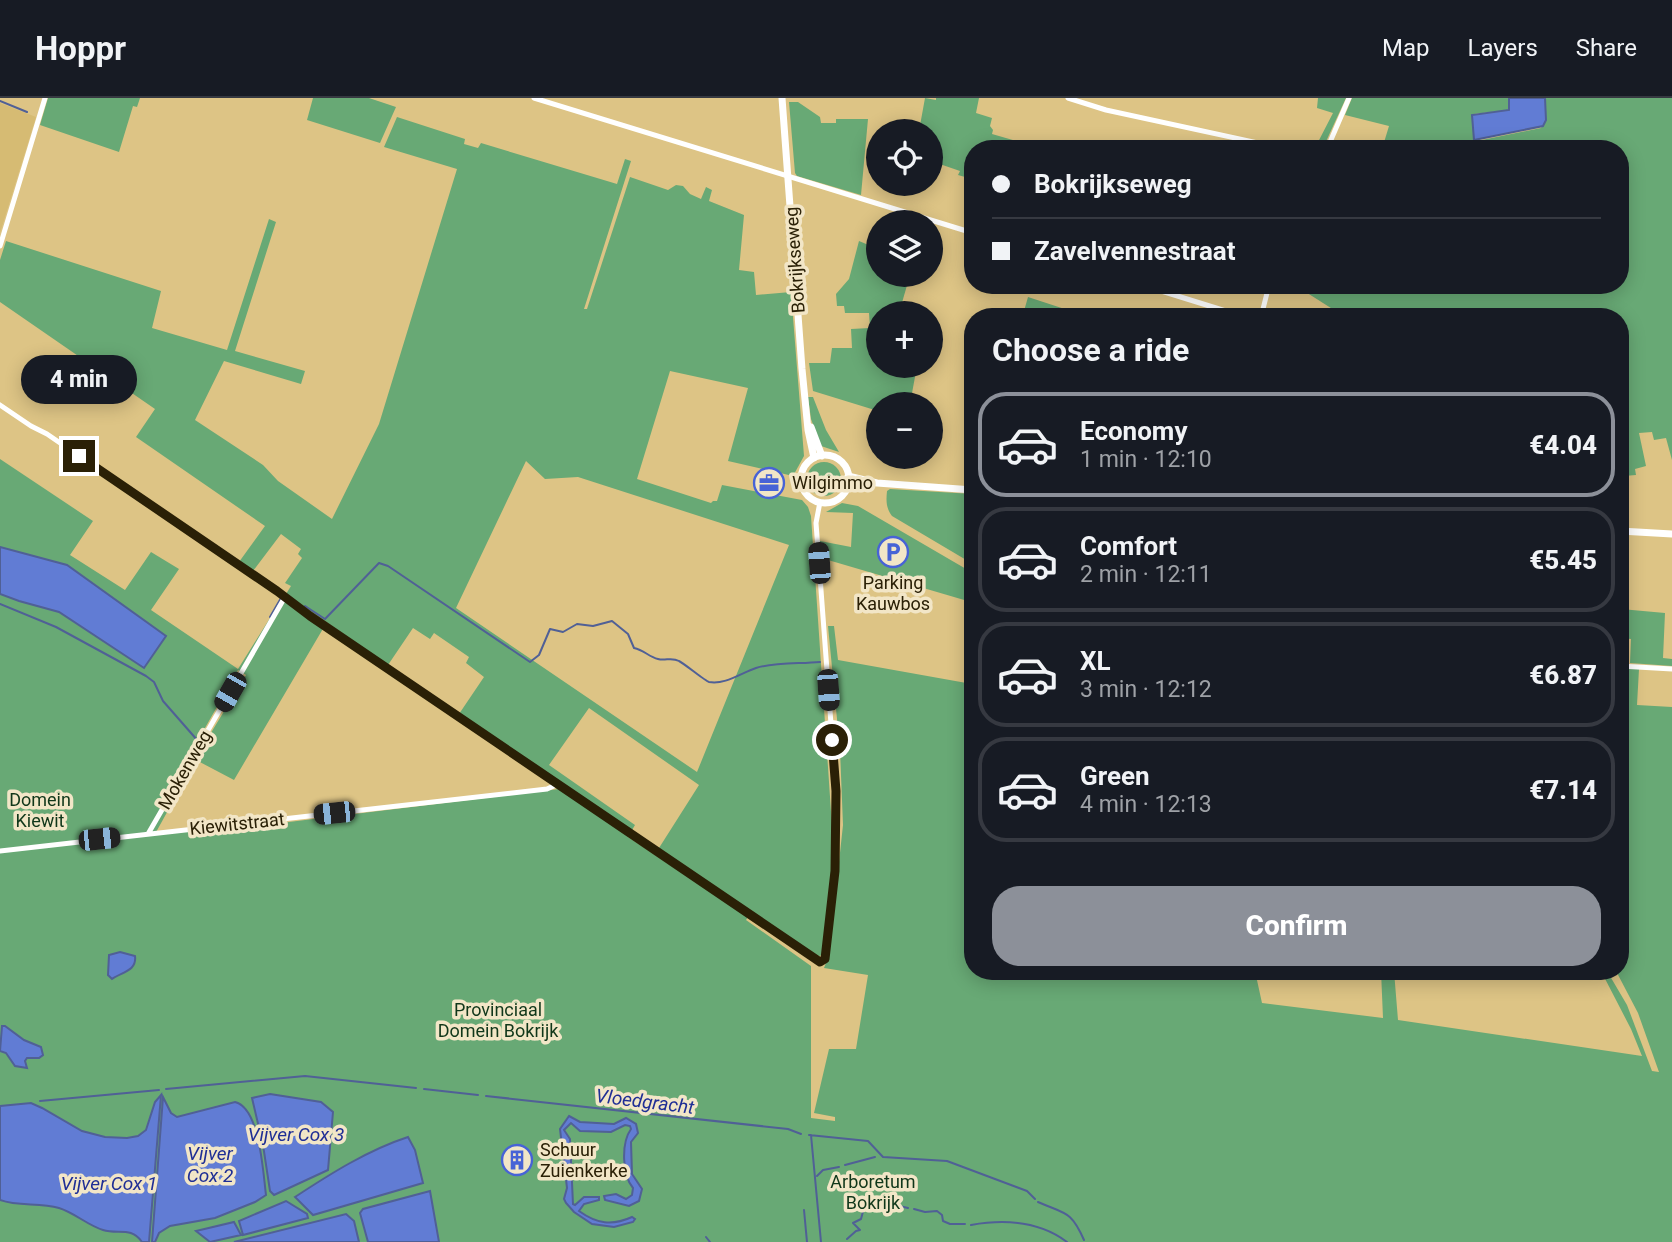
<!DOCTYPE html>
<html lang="en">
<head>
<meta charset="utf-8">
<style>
	:root { --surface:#171b24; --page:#242831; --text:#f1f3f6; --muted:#9ea1a6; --line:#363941; --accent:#8c9099 }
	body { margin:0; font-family:Roboto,sans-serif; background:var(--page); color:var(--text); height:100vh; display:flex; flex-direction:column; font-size:26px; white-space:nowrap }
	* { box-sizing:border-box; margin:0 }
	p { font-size:23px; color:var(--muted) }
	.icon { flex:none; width:38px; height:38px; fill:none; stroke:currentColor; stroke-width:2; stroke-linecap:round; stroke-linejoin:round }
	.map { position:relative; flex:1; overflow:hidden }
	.details { position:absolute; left:964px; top:210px; width:665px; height:672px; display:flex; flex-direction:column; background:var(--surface); border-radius:28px; box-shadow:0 4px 18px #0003 }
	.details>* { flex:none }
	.banner { position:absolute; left:964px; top:42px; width:665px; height:154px; border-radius:28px; box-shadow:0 4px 18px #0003; display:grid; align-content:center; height:154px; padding:0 28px; background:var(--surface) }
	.controls { position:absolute; left:866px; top:21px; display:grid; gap:14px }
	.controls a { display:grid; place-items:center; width:77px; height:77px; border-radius:50%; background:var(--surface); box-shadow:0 4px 18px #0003; font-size:35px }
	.end { position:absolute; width:32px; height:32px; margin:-16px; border:9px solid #2a2006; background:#fff; box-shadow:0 0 0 4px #fff }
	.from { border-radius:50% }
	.bubble { position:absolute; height:49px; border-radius:24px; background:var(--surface); box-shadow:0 4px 18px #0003; font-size:23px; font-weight:800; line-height:49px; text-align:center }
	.car { position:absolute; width:21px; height:42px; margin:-21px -10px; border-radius:9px; box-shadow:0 0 5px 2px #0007; background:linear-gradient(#222 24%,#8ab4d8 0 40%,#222 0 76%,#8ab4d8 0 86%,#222 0) }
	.banner b { display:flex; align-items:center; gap:24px; height:66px; font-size:26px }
	.banner b+b { border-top:2px solid var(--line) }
	.banner i { width:18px; height:18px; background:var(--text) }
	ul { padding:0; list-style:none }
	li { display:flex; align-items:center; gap:21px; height:105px; margin:0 14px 10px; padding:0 14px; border:4px solid var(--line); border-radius:28px }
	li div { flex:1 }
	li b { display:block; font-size:26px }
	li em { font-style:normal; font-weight:800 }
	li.selected { border-color:var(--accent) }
	li>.icon { width:63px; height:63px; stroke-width:1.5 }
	h2 { padding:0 28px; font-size:32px; line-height:84px }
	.action { display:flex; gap:14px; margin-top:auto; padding:14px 28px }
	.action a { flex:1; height:80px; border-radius:28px; background:var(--accent); color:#fff; font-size:28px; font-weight:800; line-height:80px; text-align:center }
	header { display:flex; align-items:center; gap:42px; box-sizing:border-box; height:98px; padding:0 35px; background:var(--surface); border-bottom:2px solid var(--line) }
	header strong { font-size:33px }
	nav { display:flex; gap:38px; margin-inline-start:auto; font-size:24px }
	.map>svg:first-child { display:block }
</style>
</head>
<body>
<header>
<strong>Hoppr</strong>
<nav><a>Map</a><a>Layers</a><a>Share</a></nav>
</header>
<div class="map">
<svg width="1672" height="1144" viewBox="0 0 1672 1144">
	<rect width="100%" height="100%" fill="#ddc485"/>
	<path fill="#d6bb73" d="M0 5 36 19 0 135Z"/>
	<path fill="#68a975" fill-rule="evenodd" d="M48 0H140L137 9 133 8 119 54 40 27Z
		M313 0H369L396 9 380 45 307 22Z
		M925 0 936 2V0H979L976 15 992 20 990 28 993 32 992 36 1023 45 1021 51H973L972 81 958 77 960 73 931 63V33H919Z
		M1318 0H1346L1323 50 1313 51 1316 48 1333 15 1317 10Z
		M1352 0H1509V12L1474 16 1477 43 1541 30 1546 22 1545 0H1672V362L1666 340 1654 342 1652 334 1639 335 1646 368 1635 371 1636 377 1624 378 1623 388H1620V219H1345L1301 191 1317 192 1321 187H1353L1356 194 1374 187H1620V51H1507L1522 48 1486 51H1382L1389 28 1345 17Z
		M789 4H798L820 19 821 25H836V21H868L861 97 797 78 795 75Z
		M397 19 465 41 464 46 478 50 481 45 617 86 625 61 631 63 584 211H587L630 79 668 92 676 87 683 88 690 96 701 101 706 89 712 92 709 103 744 117 739 172 754 174 756 197 791 194 804 358 793 378 728 363 748 290 670 273 637 381 711 405 713 403H717L722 387 802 402 808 409 811 418 834 758 823 855 820 858 813 857 659 750 699 687 589 610 549 667 635 727 628 739 748 819 746 822 811 868V1020L835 1023V1019L814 1015 829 951H856L868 877 824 870 829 857 843 727 840 652 828 528H834L838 562 972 586 971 504 828 462 827 472H823L820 443 851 449 853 415 826 414 842 405 858 408 973 475V873H1255L1262 905 1383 920 1381 873H1394L1398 922 1642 958 1631 931 1601 873H1607L1627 907 1652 973 1659 974 1638 915 1616 873H1620L1621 668 1628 571H1639L1637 607 1672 609V1144H0V361L93 423 70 457 125 492 151 454 179 471 151 512 238 571 282 501 324 529 234 682 196 662 155 736 214 730 215 733 559 691 602 720 605 715 459 616 484 579 466 565 469 559 434 535 430 541 413 530 388 567 286 496 291 488 285 485 302 460 298 456 301 451 281 436 253 473 239 464 265 428 136 339 155 311 0 204V162L6 143 161 193 152 230 227 252 269 121 276 124 235 253 305 273 301 286 224 263 195 322 263 367 278 383 332 421 379 326 457 71 384 49ZM526 363 545 381 578 379 789 447 697 674 456 510ZM238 572 246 577 203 648 197 644Z
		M859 143 878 151V177H910L899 215H878V268H917L910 306H878V313L813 293 809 265H830L832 250H852L851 231 870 230 869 215H845L844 208H837L836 196 849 181Z
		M1028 199 1083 217 1089 219H1030L1031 215 1024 213Z
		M808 299H813L826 332 839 354 821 348 811 321Z
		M807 381a17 17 0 1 1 34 0a17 17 0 1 1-34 0Z
		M890 391 973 396V466L892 418C886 410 886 403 887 393Z
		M1621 511 1665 515 1663 560 1672 561V568L1630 565 1631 541 1621 540Z"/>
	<path fill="#617cd4" stroke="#506096" stroke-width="2" d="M1509 0H1545L1546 22 1543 28 1474 42 1472 17 1509 12Z
		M0 449 67 467 166 538 144 570 59 514 19 503 0 496Z
		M120 854 135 858C137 873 122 874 112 881L108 877 109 857Z
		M2 928H5L24 942 41 949 43 957 39 960H27L25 963 27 970 15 968 6 955 0 953Z
		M270 996 321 1004 333 1014 328 1072 274 1097 270 1093 263 1047 252 1000Z
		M161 997 149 1144H142C131 1128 118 1137 103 1132 87 1127 75 1115 59 1110 39 1104 19 1109 0 1102V1008L31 1005 42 1010 82 1033 105 1039 127 1040 138 1038 146 1032 155 1004Z
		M163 999 171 1015 177 1019 235 1004C260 1010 263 1074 266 1097L255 1104 215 1120 170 1128 159 1135 155 1144H152Z
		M569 1018 580 1024 614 1026 626 1020 636 1026 638 1035 631 1044 632 1076 642 1091 639 1103 629 1108 605 1102 604 1098 616 1096 626 1101 632 1097 633 1090C622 1077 621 1045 631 1031L630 1028 625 1027 611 1034 580 1033 571 1025 564 1032 570 1041 573 1106 575 1107 584 1099H599V1102L584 1106 579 1113C597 1126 612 1128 632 1119L635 1121 633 1124 614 1129 592 1126 574 1114 566 1105 564 1101 567 1090 560 1031Z
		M408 1039 415 1052 423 1085 313 1117 295 1099C330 1076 368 1052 408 1039Z
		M430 1093 439 1144H368L360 1115 363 1111Z
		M286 1103 307 1116 308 1120 243 1137 239 1123Z
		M346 1116 354 1123 359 1144H234Z
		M234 1124 241 1137 210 1144 196 1133Z"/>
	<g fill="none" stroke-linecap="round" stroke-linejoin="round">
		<path stroke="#506096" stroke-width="2" d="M0 3 27 14
			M0 506 56 529 146 578 154 584 163 603 198 643
			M305 508 325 521 379 465 388 468 530 564 539 557 550 531 563 534 577 526 593 528 612 523 628 536 634 550C644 552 649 559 658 561 665 563 672 559 679 563 685 566 705 583 709 584 725 587 741 575 756 570 775 564 800 566 820 564
			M270 519 281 500
			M971 589H973
			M166 991 305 978 416 990
			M424 991 478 997
			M486 998 788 1031 801 1036
			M40 1003 159 992
			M809 1037 868 1043 883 1059 947 1063 1027 1093 1035 1101
			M811 1037 821 1144
			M845 1067 875 1059
			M817 1078 823 1072 839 1069
			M1038 1104C1065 1116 1071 1112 1084 1142
			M895 1107 908 1110
			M914 1111 925 1114 937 1113 942 1117 943 1123 950 1126H965
			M804 1112 807 1144
			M971 1127C1005 1121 1039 1123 1067 1144
			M706 1139 710 1144
			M847 1141 856 1133 860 1132 853 1125 861 1121 864 1110 877 1107 889 1108"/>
		<path stroke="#fff" stroke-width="5" d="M534 0 973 135
			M1068 0 1106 12 1286 51
			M1327 51 1349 0
			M0 148 45 0
			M1142 187 1245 219
			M1261 219 1269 187
			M0 307 31 328 47 336 282 497 310 518 820 864 825 861 835 773 836 693 816 425 820 404
			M1620 568 1672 571
			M148 736 285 499
			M0 753 547 691 558 686"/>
		<path stroke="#fff" stroke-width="7" d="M782 0 802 271 808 332 814 360
			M811 329 822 358
			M801 381a24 24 0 1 1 48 0a24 24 0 1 1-48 0Z
			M848 378 877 385 973 392
			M847 389 871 386
			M1620 433 1672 436"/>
	</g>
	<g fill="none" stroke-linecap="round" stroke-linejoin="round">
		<path stroke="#2a2006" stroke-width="9" d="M79 358 277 493 310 518 820 864 825 861 835 773 836 693 832 642"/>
	</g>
	<defs>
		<g id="office-ring" transform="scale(1.575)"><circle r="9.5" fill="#f2e6c7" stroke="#4763d6" stroke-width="1.5"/><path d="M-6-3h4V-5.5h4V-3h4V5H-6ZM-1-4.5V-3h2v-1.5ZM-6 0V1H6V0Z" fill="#4763d6"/></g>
		<g id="parking-ring" transform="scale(1.575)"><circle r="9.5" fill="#f2e6c7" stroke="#4763d6" stroke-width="1.5"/><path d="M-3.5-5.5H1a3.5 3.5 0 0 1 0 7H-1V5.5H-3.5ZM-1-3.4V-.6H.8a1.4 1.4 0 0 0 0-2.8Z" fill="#4763d6"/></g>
		<g id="building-ring" transform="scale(1.575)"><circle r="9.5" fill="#f2e6c7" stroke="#4763d6" stroke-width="1.5"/><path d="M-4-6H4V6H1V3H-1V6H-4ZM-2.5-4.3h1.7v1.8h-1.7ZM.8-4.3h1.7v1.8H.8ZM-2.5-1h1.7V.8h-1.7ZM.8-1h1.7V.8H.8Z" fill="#4763d6"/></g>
	</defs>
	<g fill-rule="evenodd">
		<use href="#office-ring" x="769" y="385"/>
		<use href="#parking-ring" x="893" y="454"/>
		<use href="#building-ring" x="517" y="1062"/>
	</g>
	<g text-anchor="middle" stroke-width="7" stroke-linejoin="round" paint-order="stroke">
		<g font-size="18" fill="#2a2006" stroke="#f2e6c7">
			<text transform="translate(795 162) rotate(-94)" y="6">Bokrijkseweg</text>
			<text transform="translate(185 672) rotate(-60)" y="6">Mokenweg</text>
			<text transform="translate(237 726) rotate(-6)" y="6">Kiewitstraat</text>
		</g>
		<g font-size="18" fill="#2a2006" stroke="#f2e6c7" text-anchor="start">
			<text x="792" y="391">Wilgimmo</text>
			<text x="893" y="491" text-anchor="middle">Parking<tspan x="893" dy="21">Kauwbos</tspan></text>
			<text x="540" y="1058">Schuur<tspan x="540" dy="21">Zuienkerke</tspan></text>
		</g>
		<g font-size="18" fill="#10371a" stroke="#f2e6c7">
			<text x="40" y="708">Domein<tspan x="40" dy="21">Kiewit</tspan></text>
			<text x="498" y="918">Provinciaal<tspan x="498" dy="21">Domein Bokrijk</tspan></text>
			<text x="873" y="1090">Arboretum<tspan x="873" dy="21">Bokrijk</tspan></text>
		</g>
		<g font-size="19" font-style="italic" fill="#1f2e95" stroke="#f2e6c7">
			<text transform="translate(645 1003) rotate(7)" y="7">Vloedgracht</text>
			<text x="296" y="1043">Vijver Cox 3</text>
			<text x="210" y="1062">Vijver<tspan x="210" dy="22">Cox 2</tspan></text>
			<text x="109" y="1092">Vijver Cox 1</text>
		</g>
	</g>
</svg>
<div class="controls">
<a><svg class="icon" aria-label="locate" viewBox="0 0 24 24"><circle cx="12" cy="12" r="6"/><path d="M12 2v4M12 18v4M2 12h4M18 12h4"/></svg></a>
<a><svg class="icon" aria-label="layers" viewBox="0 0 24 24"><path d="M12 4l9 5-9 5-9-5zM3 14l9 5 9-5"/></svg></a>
<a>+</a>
<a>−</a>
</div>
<i class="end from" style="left:832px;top:642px"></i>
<i class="end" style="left:79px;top:358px"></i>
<div class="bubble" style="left:21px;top:257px;width:116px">4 min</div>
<i class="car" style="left:819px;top:465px;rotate:356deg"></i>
<i class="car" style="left:828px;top:592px;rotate:176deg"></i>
<i class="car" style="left:230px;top:594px;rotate:210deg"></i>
<i class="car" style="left:334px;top:715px;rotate:264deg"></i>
<i class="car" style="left:99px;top:741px;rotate:84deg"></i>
<div class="banner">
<b><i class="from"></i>Bokrijkseweg</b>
<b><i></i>Zavelvennestraat</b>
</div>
<section class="details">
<h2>Choose a ride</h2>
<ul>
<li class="selected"><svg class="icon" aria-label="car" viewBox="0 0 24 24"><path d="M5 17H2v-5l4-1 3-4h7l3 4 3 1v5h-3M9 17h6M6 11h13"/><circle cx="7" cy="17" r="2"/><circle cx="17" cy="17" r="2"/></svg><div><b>Economy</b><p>1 min · 12:10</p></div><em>€4.04</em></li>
<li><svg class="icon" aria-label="car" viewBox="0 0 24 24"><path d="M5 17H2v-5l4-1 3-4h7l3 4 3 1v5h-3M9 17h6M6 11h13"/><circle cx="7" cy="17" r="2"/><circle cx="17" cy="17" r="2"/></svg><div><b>Comfort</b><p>2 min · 12:11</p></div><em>€5.45</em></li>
<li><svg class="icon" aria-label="car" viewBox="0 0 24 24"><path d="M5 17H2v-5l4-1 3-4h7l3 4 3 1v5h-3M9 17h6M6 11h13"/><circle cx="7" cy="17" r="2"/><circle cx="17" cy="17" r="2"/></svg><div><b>XL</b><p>3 min · 12:12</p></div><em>€6.87</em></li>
<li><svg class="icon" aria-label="car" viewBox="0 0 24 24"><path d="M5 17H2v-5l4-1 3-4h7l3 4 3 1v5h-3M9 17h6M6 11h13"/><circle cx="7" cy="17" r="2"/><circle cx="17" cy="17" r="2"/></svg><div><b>Green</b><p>4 min · 12:13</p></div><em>€7.14</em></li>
</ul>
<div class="action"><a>Confirm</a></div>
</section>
</div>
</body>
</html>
